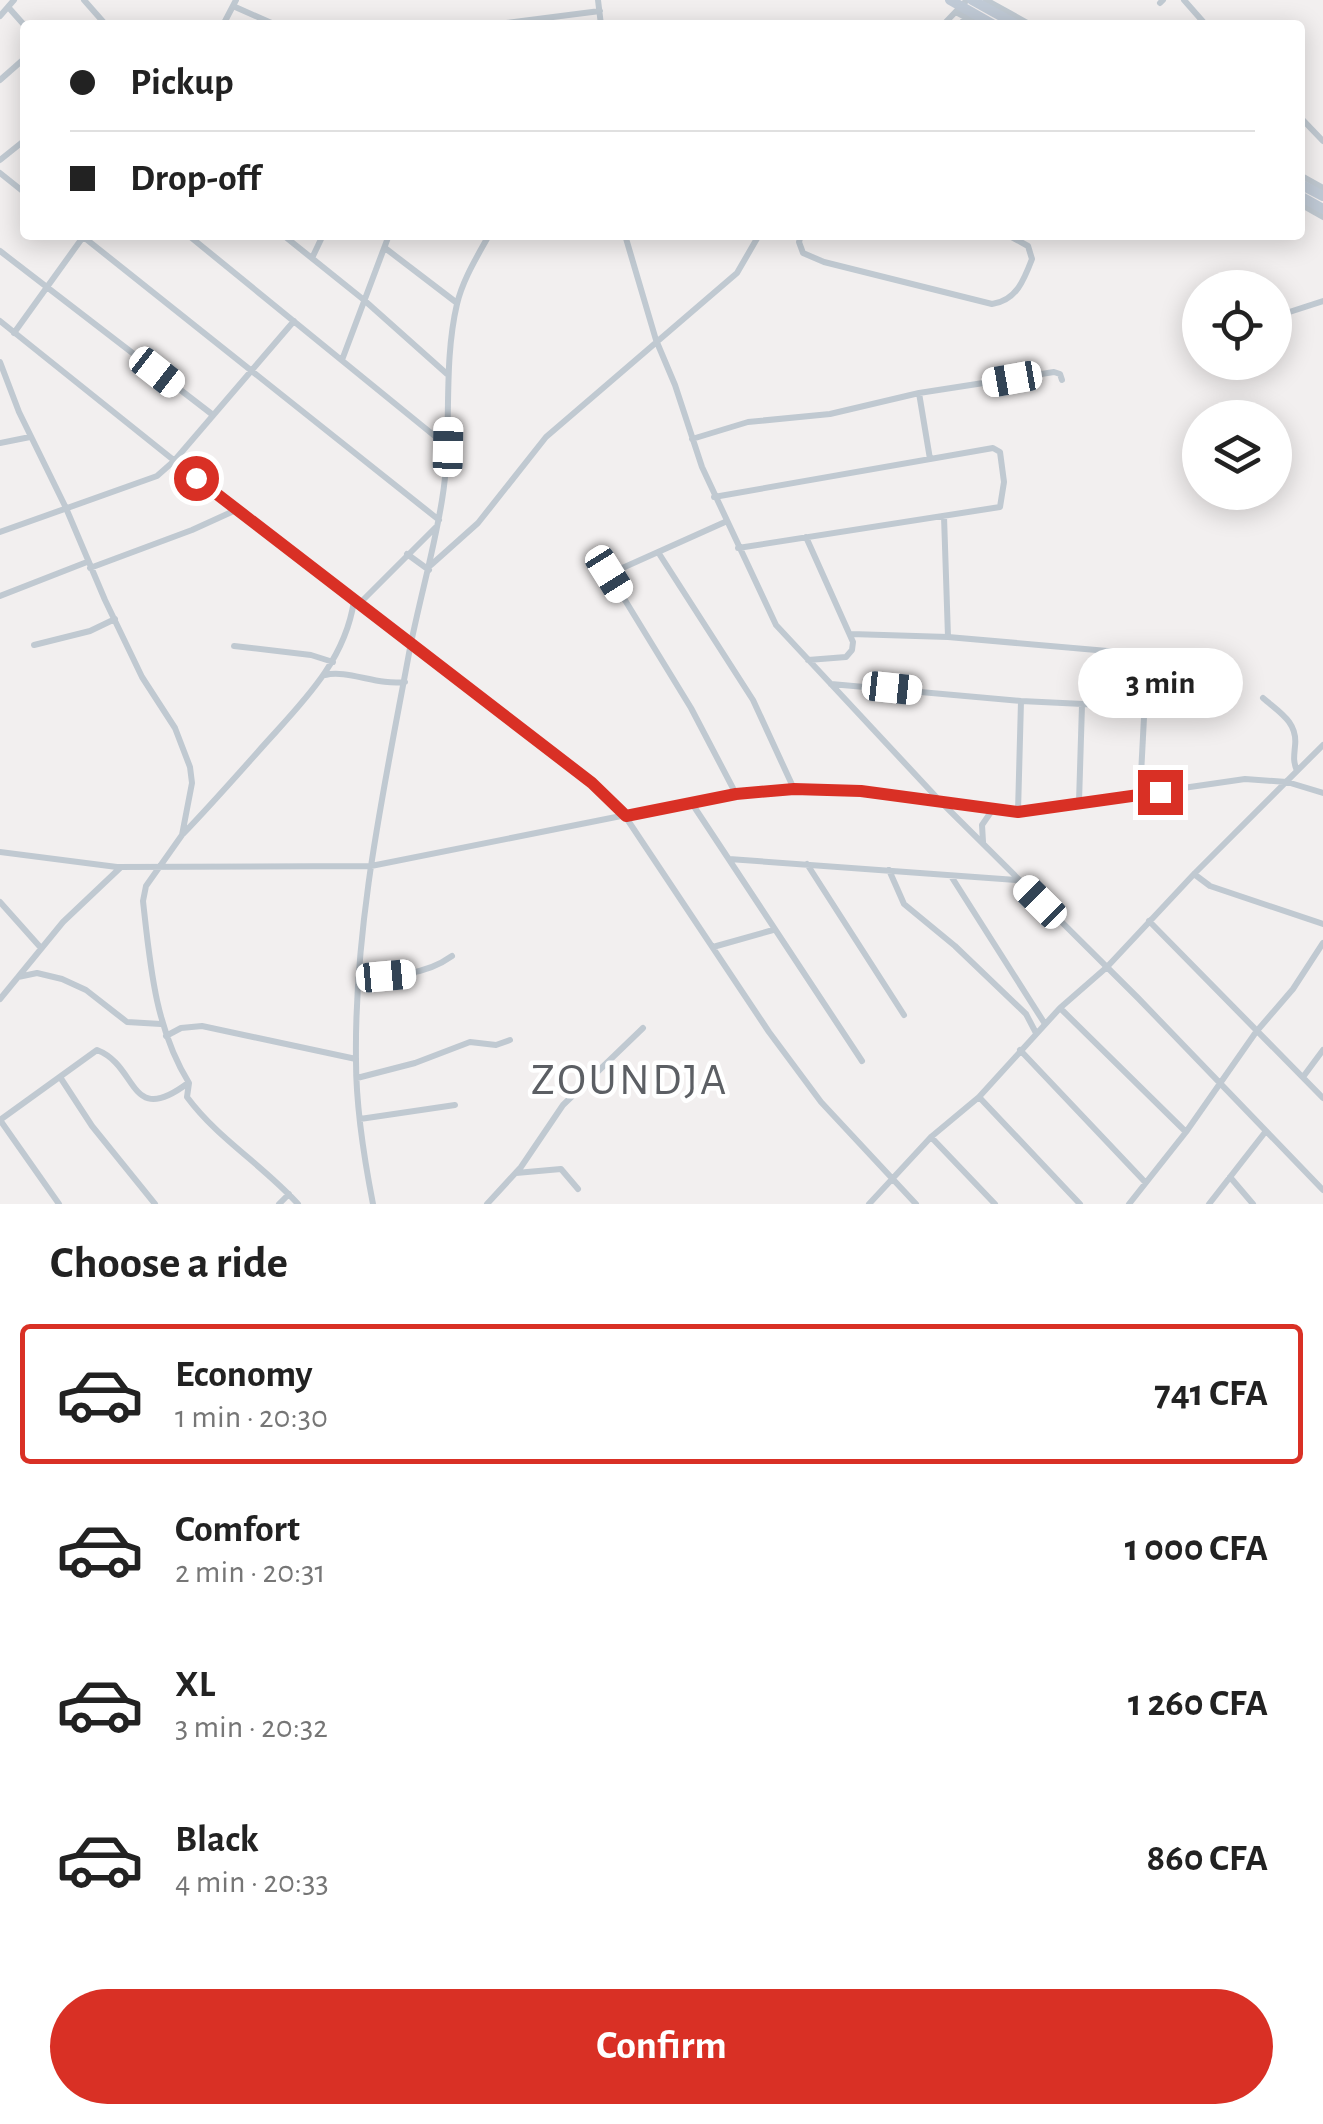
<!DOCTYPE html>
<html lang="en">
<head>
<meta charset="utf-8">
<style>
	:root { --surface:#fff; --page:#f6f6f6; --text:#222; --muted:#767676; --line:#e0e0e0; --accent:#d93025 }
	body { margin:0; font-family:"Alegreya Sans",sans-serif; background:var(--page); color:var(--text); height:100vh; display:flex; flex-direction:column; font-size:38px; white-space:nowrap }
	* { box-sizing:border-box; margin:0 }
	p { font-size:32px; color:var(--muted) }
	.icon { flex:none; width:55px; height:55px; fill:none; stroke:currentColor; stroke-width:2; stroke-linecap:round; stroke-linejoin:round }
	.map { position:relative; height:1204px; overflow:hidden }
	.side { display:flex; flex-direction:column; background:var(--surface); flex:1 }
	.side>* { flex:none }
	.hud { position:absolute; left:20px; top:20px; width:1285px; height:220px; border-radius:10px; box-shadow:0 5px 25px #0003; display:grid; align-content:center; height:220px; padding:0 50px; background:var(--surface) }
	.controls { position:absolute; left:1182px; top:270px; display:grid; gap:20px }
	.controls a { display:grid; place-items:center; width:110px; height:110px; border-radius:50%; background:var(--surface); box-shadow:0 5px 25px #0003; font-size:50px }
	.end { position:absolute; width:45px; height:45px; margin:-22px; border:12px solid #d93025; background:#fff; box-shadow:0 0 0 5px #fff }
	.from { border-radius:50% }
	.bubble { position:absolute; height:70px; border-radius:35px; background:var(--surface); box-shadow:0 5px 25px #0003; font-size:32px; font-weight:600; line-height:70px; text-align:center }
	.car { position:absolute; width:30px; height:60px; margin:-30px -15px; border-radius:12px; box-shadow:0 0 8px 2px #0007; background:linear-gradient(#fff 24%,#345 0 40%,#fff 0 76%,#345 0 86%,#fff 0) }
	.hud b { display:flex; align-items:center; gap:35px; height:95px; font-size:38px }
	.hud b+b { border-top:2px solid var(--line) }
	.hud i { width:25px; height:25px; background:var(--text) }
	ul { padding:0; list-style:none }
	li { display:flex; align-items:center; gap:30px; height:140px; margin:0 20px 15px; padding:0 30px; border:5px solid transparent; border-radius:10px }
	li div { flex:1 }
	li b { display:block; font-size:38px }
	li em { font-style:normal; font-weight:600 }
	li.current { border-color:var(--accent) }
	li>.icon { width:90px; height:90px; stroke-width:1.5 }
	h2 { padding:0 50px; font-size:45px; line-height:120px }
	.button { display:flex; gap:20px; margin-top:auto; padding:20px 50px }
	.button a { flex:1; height:115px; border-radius:60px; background:var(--accent); color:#fff; font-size:40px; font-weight:600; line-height:115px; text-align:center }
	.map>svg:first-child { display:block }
</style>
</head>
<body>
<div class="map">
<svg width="1323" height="1204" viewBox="0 0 1323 1204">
	<rect width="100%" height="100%" fill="#f2efef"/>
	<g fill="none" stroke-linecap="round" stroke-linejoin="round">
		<path stroke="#c0c9d1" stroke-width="6" d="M84 0 106 25
			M598 0 601 25
			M986 0 1031 25
			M1184 0 1206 25
			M1160 3 1163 0
			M233 6 276 25
			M9 8 25 26
			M956 12 980 25
			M0 16 14 0
			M223 25 236 0
			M491 25 600 11
			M943 25 967 0
			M959 25 972 12
			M0 80 25 58
			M1300 117 1323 141
			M0 160 25 140
			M0 173 25 193
			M1300 175 1323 188
			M1300 204 1323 217
			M81 235 439 520
			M188 235 447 446
			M283 235 364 300 447 374
			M625 235 656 340 675 385 702 467 776 625 940 801 1138 998 1323 1190
			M801 235 799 242 803 253 824 262 992 304C1016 301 1024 280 1032 259L1028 246 1008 235
			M385 248 457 303
			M0 251 213 415
			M313 256 323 235
			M1277 316 1323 301
			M0 321 236 510 610 799 625 816 769 1032 821 1102 916 1204
			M14 333 83 237
			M342 360 389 235
			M0 362 19 412 66 508 105 600 142 677 175 728 190 767 192 783 182 835 146 886 143 901C150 964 155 1028 189 1083L187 1097C218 1139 263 1165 298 1204
			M919 393 930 459
			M692 439 748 422 830 414 919 393 1054 372 1060 374 1062 380
			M0 443 30 437
			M714 497 993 448 1000 452 1004 482 1000 507 738 548
			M944 516 948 637
			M725 522 609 574 691 708 736 794
			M0 532 157 476 174 461 294 321
			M806 537 853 642 852 650 846 657 808 660
			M658 552 753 700 794 789
			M407 554 429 570
			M431 565 478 523 546 437 737 273 759 235
			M90 568 192 530 236 510
			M0 596 87 562
			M359 604 435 528
			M851 634 948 637 1142 654 1147 660 1140 794
			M34 645 90 631 115 619
			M234 646 311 655 333 662
			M325 675C347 669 378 686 405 682
			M831 684 1021 701 1145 707
			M1263 698C1279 712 1298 722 1295 746 1294 757 1293 761 1297 771
			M691 802 862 1061
			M1079 802 1082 705
			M1018 812 1021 701
			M183 834C208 808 232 781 256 754 297 707 344 666 354 601
			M983 842 982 825 993 809
			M0 852 117 867 371 866 691 802 795 789 861 791 1018 812 1245 779 1287 782 1323 793
			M729 859 1016 880
			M807 864 904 1015
			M889 870 904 904 955 946 1026 1014 1036 1033
			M1194 874 1210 886 1323 924
			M951 876 1045 1024
			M0 902 41 948
			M1149 921 1323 1098
			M713 947 773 930
			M360 973C394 976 424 976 452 956
			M18 977 37 973 62 979 86 990 127 1022 161 1024
			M0 999 63 922 120 868
			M1060 1008 1186 1132
			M166 1036 181 1028 202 1026 356 1059
			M1020 1050 1145 1182
			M60 1077 92 1126 155 1204
			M1303 1077 1323 1050
			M357 1078 415 1063 470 1042 496 1045 510 1040
			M979 1097 1080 1204
			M360 1119 455 1105
			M0 1120 97 1050C139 1066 128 1128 188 1083
			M0 1120 59 1204
			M931 1137 995 1204
			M516 1173 561 1169 578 1189
			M1230 1177 1253 1204
			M279 1204 289 1194
			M373 1204C364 1158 356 1109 356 1061 354 923 385 784 410 648 420 598 434 550 442 500 453 435 442 368 457 304 463 279 477 257 489 235
			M487 1204 521 1167 563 1105 643 1028
			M869 1204 931 1137 979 1097 1060 1008 1107 967 1194 874 1323 745
			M1129 1204 1186 1132 1256 1032 1293 989 1323 943
			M1209 1204 1266 1131"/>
		<path stroke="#c0cad6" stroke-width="10" d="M950 0 994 25
			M972 0 1017 25
			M1300 184 1323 196
			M1300 196 1323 209"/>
	</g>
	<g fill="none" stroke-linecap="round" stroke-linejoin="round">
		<path stroke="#d93025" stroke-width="12" d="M196 478 592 783 626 816 736 794 794 789 861 791 1018 812 1160 792"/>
	</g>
	<g text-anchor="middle" stroke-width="9" stroke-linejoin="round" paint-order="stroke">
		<g font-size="45" letter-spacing="2.5" fill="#5c5f64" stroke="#fff">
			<text x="630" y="1094">ZOUNDJA</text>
		</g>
	</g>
</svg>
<div class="controls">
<a><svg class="icon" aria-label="locate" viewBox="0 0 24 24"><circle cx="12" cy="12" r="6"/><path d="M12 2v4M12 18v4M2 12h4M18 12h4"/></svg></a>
<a><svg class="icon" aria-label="layers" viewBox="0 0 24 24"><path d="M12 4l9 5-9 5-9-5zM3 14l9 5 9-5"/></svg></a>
</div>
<i class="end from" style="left:196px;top:478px"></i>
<i class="end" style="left:1160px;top:792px"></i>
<div class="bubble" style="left:1078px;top:648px;width:165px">3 min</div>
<i class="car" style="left:157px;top:372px;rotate:128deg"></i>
<i class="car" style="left:1012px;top:379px;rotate:260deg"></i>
<i class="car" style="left:448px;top:447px;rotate:1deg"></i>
<i class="car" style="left:609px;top:574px;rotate:148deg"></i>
<i class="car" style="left:892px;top:688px;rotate:96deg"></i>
<i class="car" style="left:1040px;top:902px;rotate:315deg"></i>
<i class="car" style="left:386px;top:976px;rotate:85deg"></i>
<div class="hud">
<b><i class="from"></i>Pickup</b>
<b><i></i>Drop-off</b>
</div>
</div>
<section class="side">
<h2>Choose a ride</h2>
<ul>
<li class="current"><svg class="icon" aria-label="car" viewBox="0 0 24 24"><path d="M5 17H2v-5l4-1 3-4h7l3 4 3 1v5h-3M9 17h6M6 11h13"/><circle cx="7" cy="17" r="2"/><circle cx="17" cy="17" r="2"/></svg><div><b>Economy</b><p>1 min · 20:30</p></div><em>741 CFA</em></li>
<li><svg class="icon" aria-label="car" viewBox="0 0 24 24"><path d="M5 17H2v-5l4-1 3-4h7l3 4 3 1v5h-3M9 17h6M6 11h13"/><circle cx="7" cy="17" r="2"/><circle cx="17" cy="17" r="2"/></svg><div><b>Comfort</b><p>2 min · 20:31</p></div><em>1 000 CFA</em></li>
<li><svg class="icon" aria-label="car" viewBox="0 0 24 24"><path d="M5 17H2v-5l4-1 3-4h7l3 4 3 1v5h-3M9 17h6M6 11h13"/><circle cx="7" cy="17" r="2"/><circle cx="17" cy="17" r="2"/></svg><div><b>XL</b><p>3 min · 20:32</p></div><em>1 260 CFA</em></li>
<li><svg class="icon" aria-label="car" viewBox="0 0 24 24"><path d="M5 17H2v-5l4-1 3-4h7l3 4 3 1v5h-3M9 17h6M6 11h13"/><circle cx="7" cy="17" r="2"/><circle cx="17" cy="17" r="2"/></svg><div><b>Black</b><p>4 min · 20:33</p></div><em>860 CFA</em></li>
</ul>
<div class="button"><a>Confirm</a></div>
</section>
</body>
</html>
